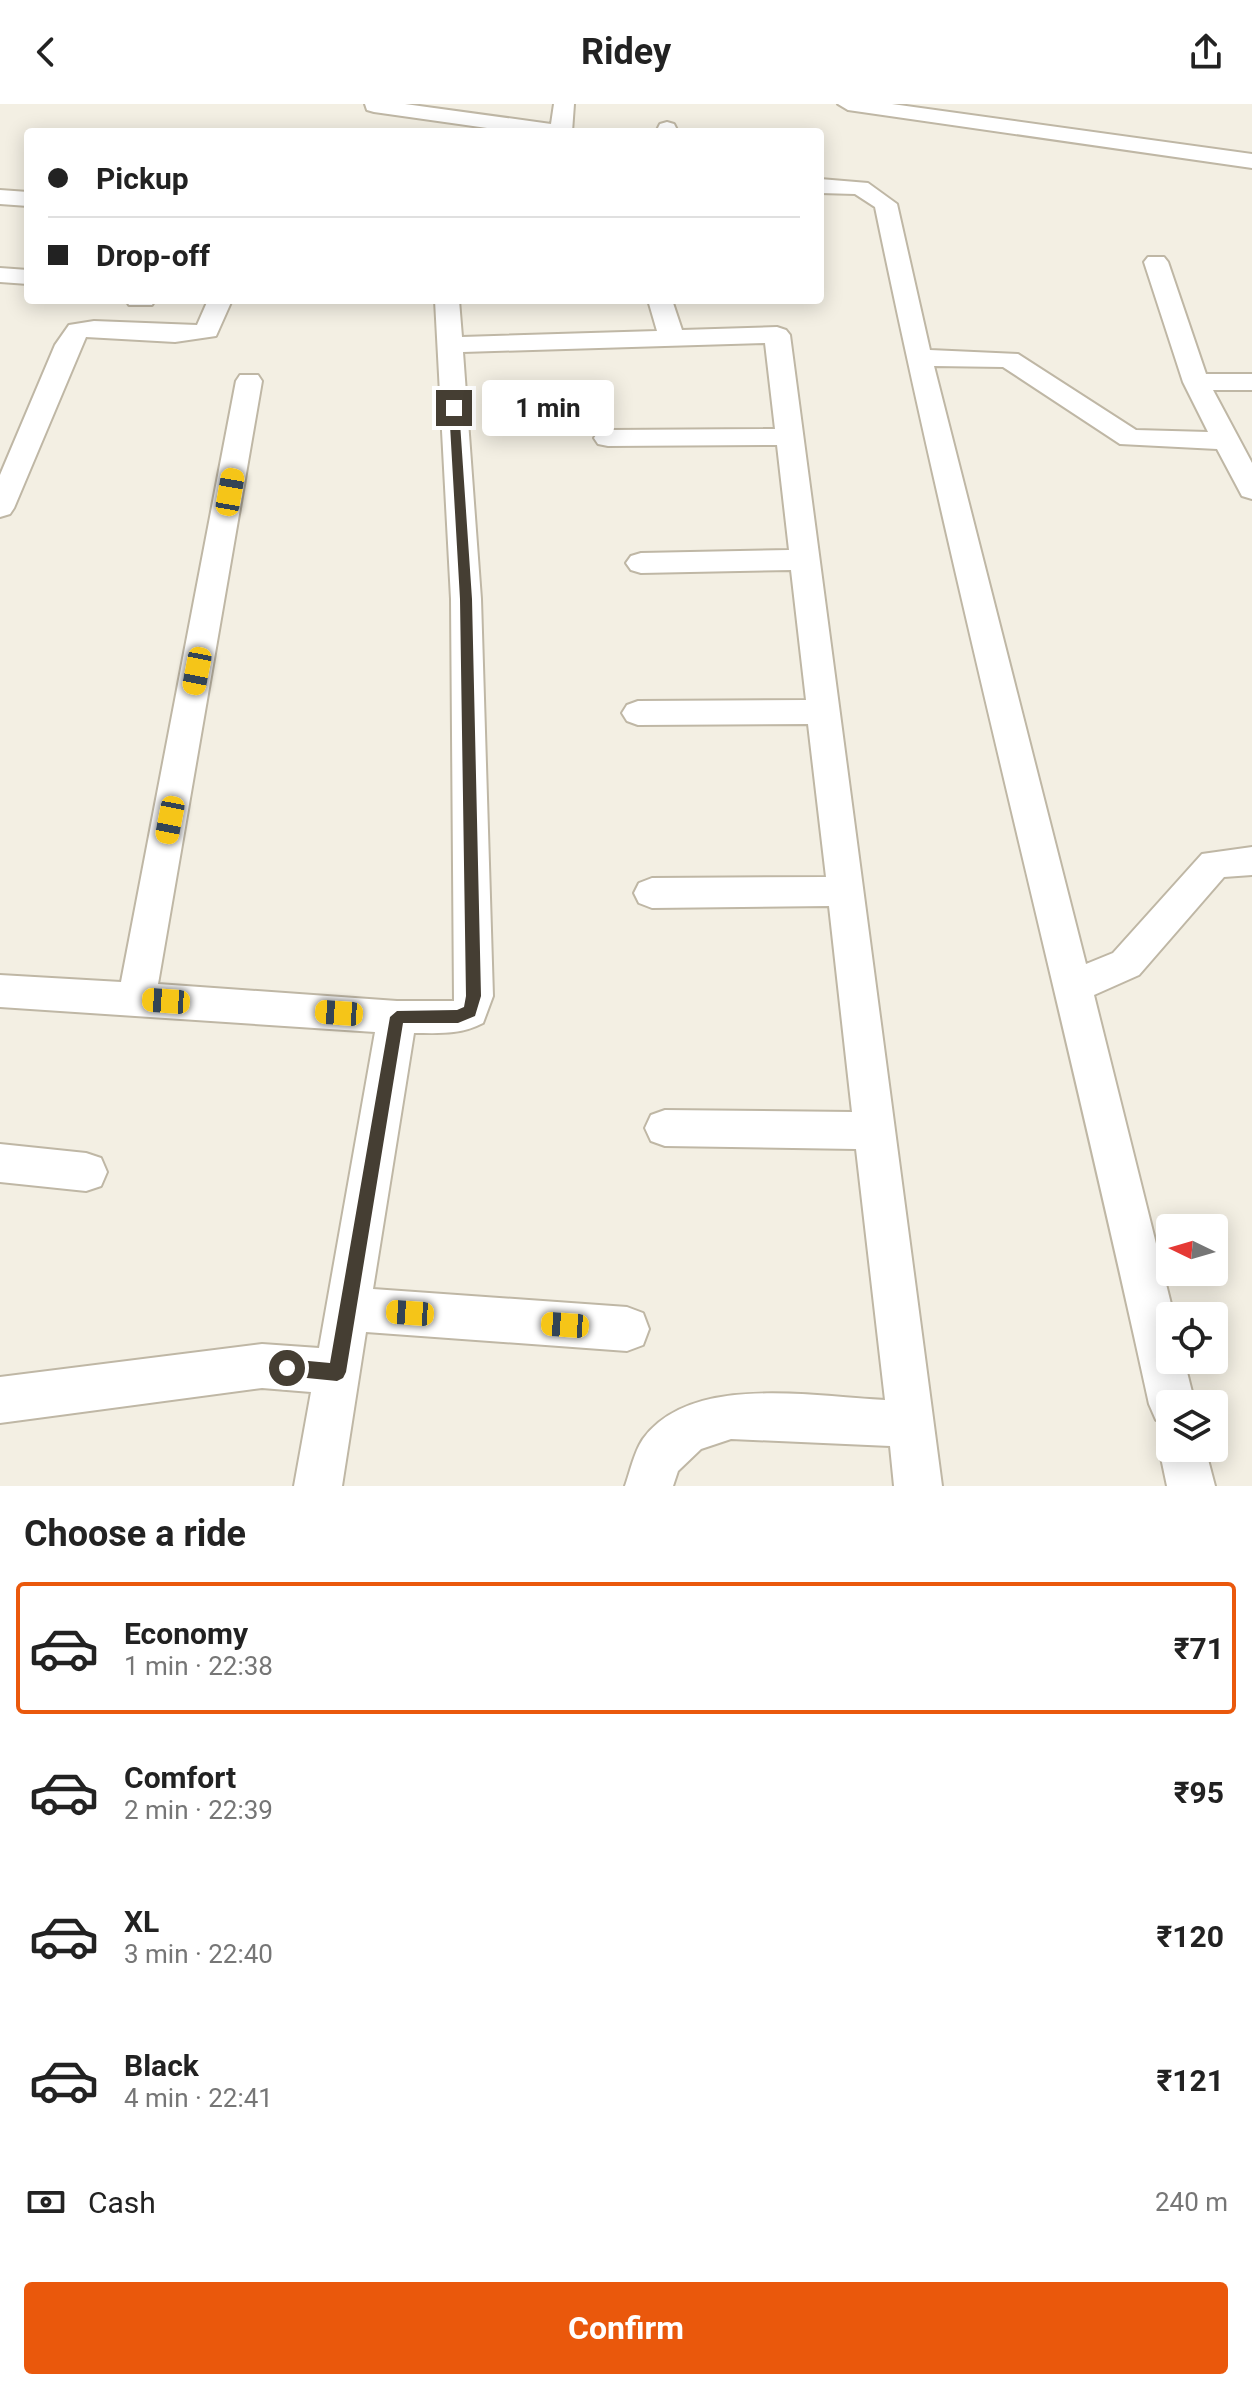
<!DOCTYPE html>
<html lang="en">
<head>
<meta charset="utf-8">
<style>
	:root { --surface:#fff; --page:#f2f2f2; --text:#222; --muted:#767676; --line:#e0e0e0; --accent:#ea580c }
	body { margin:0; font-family:Roboto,sans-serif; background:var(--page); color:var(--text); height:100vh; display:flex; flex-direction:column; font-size:30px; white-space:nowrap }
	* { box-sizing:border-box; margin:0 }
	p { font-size:26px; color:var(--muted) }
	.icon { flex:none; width:44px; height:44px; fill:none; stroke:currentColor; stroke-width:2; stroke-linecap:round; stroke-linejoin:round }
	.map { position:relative; height:1382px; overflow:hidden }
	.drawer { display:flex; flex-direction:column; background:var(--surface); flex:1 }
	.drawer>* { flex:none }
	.hud { position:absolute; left:24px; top:24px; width:800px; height:176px; border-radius:8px; box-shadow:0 4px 20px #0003; display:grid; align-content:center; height:176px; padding:0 24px; background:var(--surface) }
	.needle { width:52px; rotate:275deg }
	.tools { position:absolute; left:1156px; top:1110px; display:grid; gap:16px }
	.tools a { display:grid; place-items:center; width:72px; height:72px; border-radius:8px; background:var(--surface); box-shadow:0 4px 20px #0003; font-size:40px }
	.end { position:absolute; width:36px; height:36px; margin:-18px; border:10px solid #453e33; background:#fff; box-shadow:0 0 0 4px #fff }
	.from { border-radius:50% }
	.bubble { position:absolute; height:56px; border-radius:8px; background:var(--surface); box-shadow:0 4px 20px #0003; font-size:26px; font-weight:700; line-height:56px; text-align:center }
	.car { position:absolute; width:24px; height:48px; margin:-24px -12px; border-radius:10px; box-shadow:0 0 6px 2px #0007; background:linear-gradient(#f5c518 24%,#345 0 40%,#f5c518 0 76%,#345 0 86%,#f5c518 0) }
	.hud b { display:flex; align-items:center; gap:28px; height:76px; font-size:30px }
	.hud b+b { border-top:2px solid var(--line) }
	.hud i { width:20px; height:20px; background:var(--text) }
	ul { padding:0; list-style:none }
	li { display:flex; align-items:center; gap:24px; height:132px; margin:0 16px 12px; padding:0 8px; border:4px solid transparent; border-radius:8px }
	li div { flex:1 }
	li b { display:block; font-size:30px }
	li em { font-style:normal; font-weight:700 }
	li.selected { border-color:var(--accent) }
	li>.icon { width:72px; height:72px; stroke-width:1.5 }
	h2 { padding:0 24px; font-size:36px; line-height:96px }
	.pay { display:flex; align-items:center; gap:20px; height:88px; padding:0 24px; font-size:30px }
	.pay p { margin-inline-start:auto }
	.action { display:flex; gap:16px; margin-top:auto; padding:16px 24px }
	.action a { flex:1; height:92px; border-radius:8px; background:var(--accent); color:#fff; font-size:32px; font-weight:700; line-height:92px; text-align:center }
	header { display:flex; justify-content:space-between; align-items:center; height:104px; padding:0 24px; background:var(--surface); font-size:36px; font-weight:700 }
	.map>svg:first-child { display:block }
</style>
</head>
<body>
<header><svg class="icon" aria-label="back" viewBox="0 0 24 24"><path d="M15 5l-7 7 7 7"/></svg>Ridey<svg class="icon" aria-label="share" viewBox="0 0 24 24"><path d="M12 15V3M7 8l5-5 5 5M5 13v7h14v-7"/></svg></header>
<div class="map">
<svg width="1252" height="1382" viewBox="0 0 1252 1382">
	<rect width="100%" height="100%" fill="#f3efe3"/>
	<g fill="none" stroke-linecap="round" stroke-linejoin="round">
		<g stroke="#bfb7a5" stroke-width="4">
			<path id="minor" d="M365 0H405L551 20 554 0H574L572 28H515L374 8 367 6Z
				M838 0H892L1252 50V64L848 6Z
				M667 18 674 20 678 28H656L660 20Z
				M820 75 868 79 897 100 930 246 1018 250 1136 326 1208 328 1183 278 1144 158 1148 153H1164L1168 158 1206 270H1252V286H1213L1252 359V395L1242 392 1217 345 1120 340 1003 263 934 262 1086 860 1113 849 1202 750 1252 743V771L1224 773 1139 871 1094 891 1174 1212H1170V1256H1184L1195 1300H1170V1322L1156 1316 1149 1300C1062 900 958 505 875 103L855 90 820 89Z
				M0 86 28 88V102L0 100Z
				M0 164 28 166V180L0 178Z
				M126 196H155L152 201H129Z
				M208 196H232L216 232 175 238 86 233 14 404 10 410 0 413V371L55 241 69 221 94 217 197 221Z
				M435 196H459L462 233 657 227 648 196H672L682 226 777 223 786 226 790 231 942 1382H894L890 1342 731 1335 701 1345 678 1367 673 1382H625C630 1368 634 1348 643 1335 691 1269 814 1293 885 1296L856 1045 665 1042 651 1037 645 1024 651 1011 665 1006 852 1008 829 802 652 804 639 799 634 789 639 779 652 774 826 773 808 620 638 621 627 617 622 609 627 601 638 597 806 596 791 466 641 469 631 466 626 459 631 452 641 449 789 446 777 341 608 342 598 340 594 334 598 328 608 326 775 325 765 239 463 248 481 495 493 892 483 919C460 931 439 929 414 929L373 1185 627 1203 643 1209 649 1225 643 1241 627 1247 366 1228 342 1382H294L311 1288 262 1284 0 1319V1273L262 1240 319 1244 375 928 0 903V871L121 878 236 277 240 271H258L262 277 158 880 397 897H454L451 495Z
				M0 1040 86 1049 101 1054 107 1068 101 1082 86 1087 0 1078Z
				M1170 1326V1344H1205L1215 1382H1167L1159 1344 1166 1328Z"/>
		</g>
		<use href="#minor" fill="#fff" fill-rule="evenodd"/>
	</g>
	<path fill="#453e33" d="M454 301 459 304 472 495 481 892 475 912 458 919H403L346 1268 343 1274 337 1277 287 1272 281 1270 279 1264 281 1258 287 1255 330 1259 390 913 397 907 457 906 464 903 466 892 460 495 449 304Z"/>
</svg>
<div class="tools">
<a><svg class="needle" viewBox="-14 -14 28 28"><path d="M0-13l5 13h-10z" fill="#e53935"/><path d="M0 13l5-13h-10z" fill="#767676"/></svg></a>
<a><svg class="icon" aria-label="locate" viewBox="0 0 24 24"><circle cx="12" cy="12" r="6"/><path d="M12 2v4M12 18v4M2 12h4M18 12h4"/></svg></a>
<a><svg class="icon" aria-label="layers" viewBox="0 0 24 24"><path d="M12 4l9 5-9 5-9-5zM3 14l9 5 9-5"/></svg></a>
</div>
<i class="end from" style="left:287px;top:1264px"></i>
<i class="end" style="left:454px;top:304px"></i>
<div class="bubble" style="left:482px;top:276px;width:132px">1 min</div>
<i class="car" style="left:230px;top:388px;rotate:10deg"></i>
<i class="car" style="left:197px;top:567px;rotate:191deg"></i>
<i class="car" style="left:170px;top:716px;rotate:191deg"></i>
<i class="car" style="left:166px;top:897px;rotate:274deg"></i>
<i class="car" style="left:339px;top:909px;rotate:274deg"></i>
<i class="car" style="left:410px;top:1209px;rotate:274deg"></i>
<i class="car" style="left:565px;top:1221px;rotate:274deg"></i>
<div class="hud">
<b><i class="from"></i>Pickup</b>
<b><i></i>Drop-off</b>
</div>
</div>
<section class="drawer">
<h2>Choose a ride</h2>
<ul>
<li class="selected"><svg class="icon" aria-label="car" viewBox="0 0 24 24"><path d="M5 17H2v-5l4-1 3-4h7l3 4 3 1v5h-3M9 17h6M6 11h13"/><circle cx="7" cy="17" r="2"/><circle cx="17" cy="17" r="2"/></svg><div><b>Economy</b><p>1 min · 22:38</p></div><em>₹71</em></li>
<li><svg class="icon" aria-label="car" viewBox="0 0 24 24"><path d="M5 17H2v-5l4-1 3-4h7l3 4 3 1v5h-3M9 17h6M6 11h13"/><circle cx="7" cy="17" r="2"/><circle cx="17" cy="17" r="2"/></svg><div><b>Comfort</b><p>2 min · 22:39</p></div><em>₹95</em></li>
<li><svg class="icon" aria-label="car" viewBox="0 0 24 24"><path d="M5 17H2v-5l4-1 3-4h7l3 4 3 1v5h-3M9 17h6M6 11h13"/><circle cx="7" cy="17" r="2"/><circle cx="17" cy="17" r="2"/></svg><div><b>XL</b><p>3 min · 22:40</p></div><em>₹120</em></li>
<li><svg class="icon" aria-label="car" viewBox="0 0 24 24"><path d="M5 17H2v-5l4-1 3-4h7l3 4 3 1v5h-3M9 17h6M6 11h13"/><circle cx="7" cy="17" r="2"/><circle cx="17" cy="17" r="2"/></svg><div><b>Black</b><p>4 min · 22:41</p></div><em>₹121</em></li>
</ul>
<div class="pay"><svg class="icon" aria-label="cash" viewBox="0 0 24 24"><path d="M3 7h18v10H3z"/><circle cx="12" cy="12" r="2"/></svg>Cash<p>240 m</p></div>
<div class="action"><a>Confirm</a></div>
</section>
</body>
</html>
